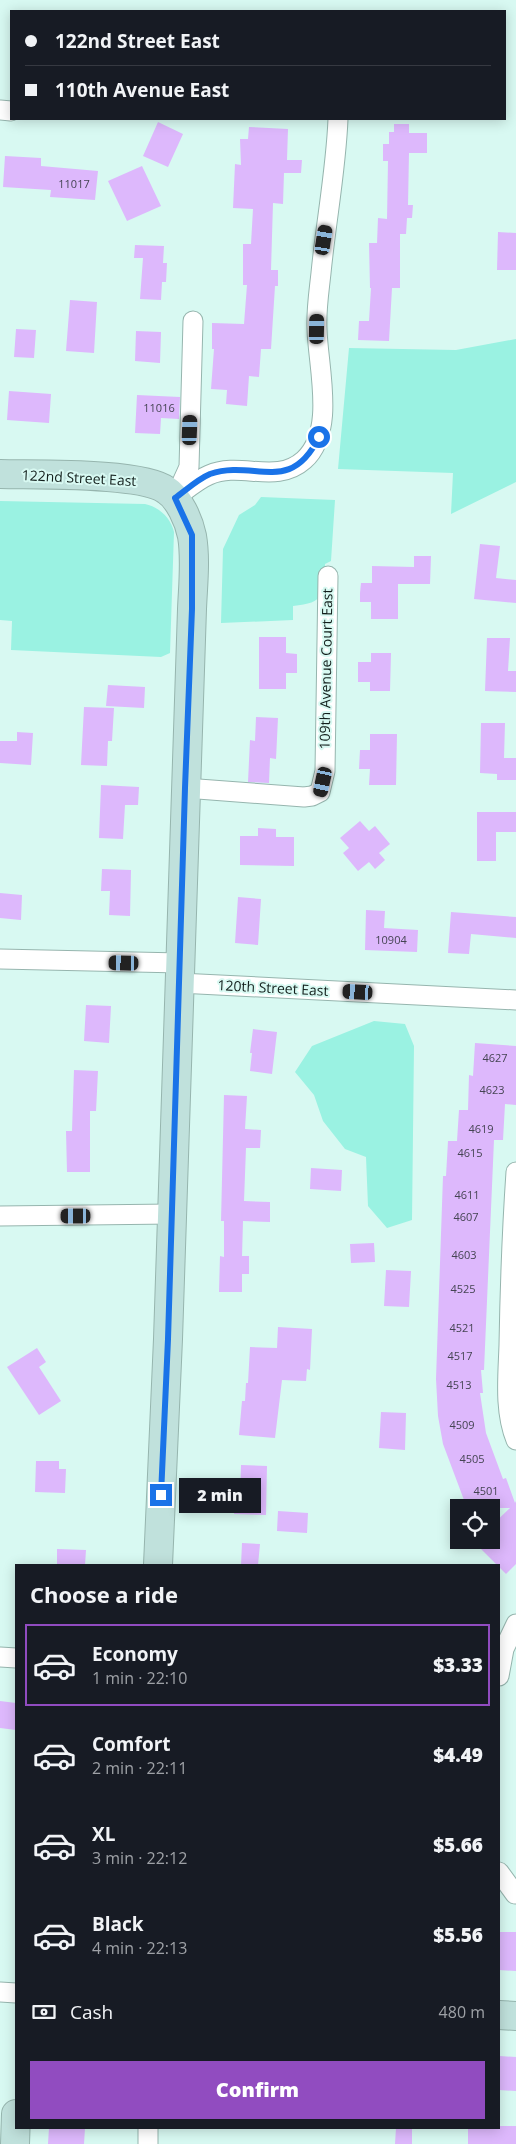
<!DOCTYPE html>
<html lang="en">
<head>
<meta charset="utf-8">
<style>
	:root { --surface:#171b24; --page:#20242c; --text:#f1f3f6; --muted:#9ea1a6; --line:#363941; --accent:#914cc0 }
	body { margin:0; font-family:"Open Sans",sans-serif; background:var(--page); color:var(--text); height:100vh; display:flex; flex-direction:column; font-size:19px; white-space:nowrap }
	* { box-sizing:border-box; margin:0 }
	p { font-size:16px; color:var(--muted) }
	.icon { flex:none; width:28px; height:28px; fill:none; stroke:currentColor; stroke-width:2; stroke-linecap:round; stroke-linejoin:round }
	.map { position:relative; flex:1; overflow:hidden }
	.side { position:absolute; left:15px; top:1564px; width:485px; height:565px; display:flex; flex-direction:column; background:var(--surface); border-radius:0px; box-shadow:0 2px 12px #0003 }
	.side>* { flex:none }
	.banner { position:absolute; left:10px; top:10px; width:496px; height:110px; border-radius:0px; box-shadow:0 2px 12px #0003; display:grid; align-content:center; height:110px; padding:0 15px; background:var(--surface) }
	.tools { position:absolute; left:450px; top:1499px; display:grid; gap:10px }
	.tools a { display:grid; place-items:center; width:50px; height:50px; border-radius:0px; background:var(--surface); box-shadow:0 2px 12px #0003; font-size:25px }
	.end { position:absolute; width:22px; height:22px; margin:-11px; border:6px solid #1a73e8; background:#fff; box-shadow:0 0 0 2px #fff }
	.from { border-radius:50% }
	.bubble { position:absolute; height:35px; border-radius:0px; background:var(--surface); box-shadow:0 2px 12px #0003; font-size:16px; font-weight:800; line-height:35px; text-align:center }
	.car { position:absolute; width:15px; height:30px; margin:-15px -8px; border-radius:6px; box-shadow:0 0 4px 1px #0007; background:linear-gradient(#222 24%,#8ab4d8 0 40%,#222 0 76%,#8ab4d8 0 86%,#222 0) }
	.banner b { display:flex; align-items:center; gap:18px; height:48px; font-size:19px }
	.banner b+b { border-top:1px solid var(--line) }
	.banner i { width:12px; height:12px; background:var(--text) }
	ul { padding:0; list-style:none }
	li { display:flex; align-items:center; gap:15px; height:82px; margin:0 10px 8px; padding:0 5px; border:2px solid transparent; border-radius:0px }
	li div { flex:1 }
	li b { display:block; font-size:19px }
	li em { font-style:normal; font-weight:800 }
	li.active { border-color:var(--accent) }
	li>.icon { width:45px; height:45px; stroke-width:1.5 }
	h2 { padding:0 15px; font-size:22px; line-height:60px }
	.pay { display:flex; align-items:center; gap:12px; height:55px; padding:0 15px; font-size:19px }
	.pay p { margin-inline-start:auto }
	.cta { display:flex; gap:10px; margin-top:auto; padding:10px 15px }
	.cta a { flex:1; height:58px; border-radius:0px; background:var(--accent); color:#fff; font-size:20px; font-weight:800; line-height:58px; text-align:center }
	.map>svg:first-child { display:block }
</style>
</head>
<body>
<div class="map">
<svg width="516" height="2144" viewBox="0 0 516 2144">
	<rect width="100%" height="100%" fill="#d8f9f2"/>
	<path fill="#9af2e2" d="M516 339V482L451 514 453 473 338 469 349 348 456 350Z
		M261 497 335 500 331 561 325 564C325 594 325 603 293 606V620L221 623 223 549 239 515 255 505Z
		M0 501 145 504C159 507 171 518 174 532L170 653 161 657 11 650 12 621 0 620Z
		M374 1021 405 1024 414 1046 412 1220 387 1228 368 1206 366 1157 345 1149 323 1121 314 1095 295 1072 312 1046Z"/>
	<path fill="#ddb8fc" d="M158 122 183 134 168 167 143 156Z
		M394 124H409V133H427V153H409L408 205H413L412 218H407L406 234H400V288H392L389 341 358 340 359 321H369L371 288H370L369 243H377L378 218 387 219 388 161H383V144H389V132H394Z
		M249 127 288 129 287 160H302L301 173H284L283 204 273 203 271 270H278V286H275L271 349H261L259 377 249 376 247 406 226 404 227 390 211 389 214 349H212V323L244 324 247 285H243V244H251L253 209 233 208 235 164 241 165 240 139H248Z
		M5 156 41 158V166L98 171 95 200 50 197 51 190 3 187Z
		M142 166 161 206 127 221 108 181Z
		M498 232 516 233V270H497Z
		M135 245 164 246 163 263H167L166 282H162L161 300 140 299 143 258H134Z
		M70 300 97 302 94 353 66 351Z
		M16 329 36 330 34 358 14 357Z
		M136 331 161 332 160 363 135 361Z
		M9 391 51 394 49 423 7 420Z
		M137 395 180 397 179 419 161 418 160 434 135 433Z
		M480 544 500 546 496 578 516 580V603L474 599Z
		M414 556H431L430 584H398V619H371V602H360V593L361 583H372V566L414 567Z
		M259 637H286V653L297 654V673H286V689H259Z
		M487 638H510L508 671H516V692L485 691Z
		M371 653H391L390 691H370V682H358V662H371Z
		M108 685 145 687 144 708 106 706Z
		M84 707 114 708 112 741H108L107 766 81 765Z
		M256 717 278 718 276 759 270 758 269 783 248 782 250 740 255 741Z
		M481 723H505L504 758H516V780H497V774L480 773Z
		M17 732 33 733 31 765 0 763V741H17Z
		M370 734H397L396 785H369L370 769H359L360 750H370Z
		M101 785 139 787 138 805H125L123 839 99 838Z
		M477 812H516V832H496V861H477Z
		M360 821 369 831 375 826 390 844 379 853 385 860 375 869 369 862 358 871 343 853 349 848 340 838Z
		M258 828 276 829V837H294V866L240 865V836H258Z
		M102 869 131 870 130 916 109 915 110 891H101Z
		M0 893 22 895 21 920 0 918Z
		M238 897 261 899 258 945 235 943Z
		M366 910 385 911 384 928 418 930 417 952 365 950Z
		M451 912 516 917V938L471 934 469 954 448 953Z
		M86 1005 111 1006 109 1043 84 1041Z
		M253 1029 277 1032 272 1074 250 1071 252 1053H250Z
		M475 1043 516 1046V1105L505 1104 503 1140H494L484 1370H481L483 1393H480L486 1433 503 1479 506 1478 515 1503 516 1501V1564L506 1574 472 1540H491V1526L510 1508H467L443 1444 438 1416 436 1379 443 1176H446L448 1141H457L459 1110H468L469 1075 473 1076Z
		M74 1070 98 1071 96 1111H90V1172H67L66 1131H72Z
		M224 1095 247 1096 245 1129 261 1130 260 1148H246L244 1201 270 1202V1222L243 1221 242 1256H249V1274H242V1292H219L220 1256 224 1257V1221H221Z
		M311 1168 342 1170 341 1191 310 1189Z
		M374 1243 375 1262 351 1263 350 1244Z
		M386 1270 411 1271 409 1307 384 1306Z
		M278 1327 312 1329 310 1370 307 1369 306 1381 282 1380 275 1438 239 1435 242 1401H245L246 1383H248L250 1347 277 1348Z
		M37 1348 46 1362 39 1367 61 1401 39 1415 7 1367Z
		M381 1412 406 1413 405 1450 379 1448Z
		M36 1461H59V1469H66L65 1493 35 1492Z
		M241 1465 267 1466 266 1515 234 1514 235 1500H240Z
		M278 1511 308 1513 307 1533 277 1531Z
		M242 1543 260 1544 258 1565H241Z
		M57 1549 86 1550 85 1565H57Z
		M0 1701 16 1703V1730L0 1728Z
		M500 1932H516V1971L499 1970Z
		M500 2056 516 2057V2091L499 2090Z
		M499 2126H516V2144H468V2128H499Z
		M49 2128H85L84 2144H48Z
		M396 2128H412V2144H395Z"/>
	<g fill="none" stroke-linecap="round" stroke-linejoin="round">
		<g stroke="#96b5ae" stroke-width="21">
			<path id="street" d="M0 110 11 111
				M175 498C186 490 197 480 209 475 241 461 276 485 304 460 336 431 318 368 317 329 316 310 319 292 321 273 326 221 336 170 338 119
				M175 498 189 467 193 321
				M185 788 304 797 312 796 320 792 325 771 328 576
				M0 959 180 963
				M179 983 516 1000
				M516 1172C512 1230 510 1287 509 1345 508 1376 504 1411 516 1440
				M0 1216 172 1214
				M0 1657 16 1658
				M499 1676 504 1649 516 1624
				M499 1872 515 1894
				M0 1992 16 1993
				M148 2144V2128"/>
		</g>
		<g stroke="#96b5ae" stroke-width="30">
			<path id="secondary" d="M0 474C34 475 142 472 166 490 179 498 189 521 192 536 196 559 193 585 192 609L168 1339 158 1565
				M499 2015 516 2016
				M15 2144 16 2114"/>
		</g>
		<use href="#street" stroke="#fff" stroke-width="19"/>
		<use href="#secondary" stroke="#c0e1dc" stroke-width="28"/>
	</g>
	<g fill="none" stroke-linecap="round" stroke-linejoin="round">
		<path stroke="#1a73e8" stroke-width="6" d="M161 1495 168 1339 185 788 192 609V535L175 498C186 490 198 479 210 474 255 459 290 496 319 437"/>
	</g>
	<g text-anchor="middle" stroke-width="4" stroke-linejoin="round" paint-order="stroke">
		<g font-size="11" fill="#454453">
			<text x="74" y="188">11017</text>
			<text x="159" y="412">11016</text>
			<text x="391" y="944">10904</text>
			<text x="495" y="1062">4627</text>
			<text x="492" y="1094">4623</text>
			<text x="481" y="1133">4619</text>
			<text x="470" y="1157">4615</text>
			<text x="467" y="1199">4611</text>
			<text x="466" y="1221">4607</text>
			<text x="464" y="1259">4603</text>
			<text x="463" y="1293">4525</text>
			<text x="462" y="1332">4521</text>
			<text x="460" y="1360">4517</text>
			<text x="459" y="1389">4513</text>
			<text x="462" y="1429">4509</text>
			<text x="472" y="1463">4505</text>
			<text x="486" y="1495">4501</text>
		</g>
		<g font-size="14" fill="#121e1b" stroke="#d8f9f2">
			<text transform="translate(79 478) rotate(3)" y="5">122nd Street East</text>
			<text transform="translate(326 669) rotate(-89)" y="5">109th Avenue Court East</text>
			<text transform="translate(273 988) rotate(3)" y="5">120th Street East</text>
		</g>
	</g>
</svg>
<div class="tools">
<a><svg class="icon" aria-label="locate" viewBox="0 0 24 24"><circle cx="12" cy="12" r="6"/><path d="M12 2v4M12 18v4M2 12h4M18 12h4"/></svg></a>
</div>
<i class="end from" style="left:319px;top:437px"></i>
<i class="end" style="left:161px;top:1495px"></i>
<div class="bubble" style="left:179px;top:1478px;width:82px">2 min</div>
<i class="car" style="left:324px;top:240px;rotate:9deg"></i>
<i class="car" style="left:317px;top:329px;rotate:1deg"></i>
<i class="car" style="left:190px;top:430px;rotate:2deg"></i>
<i class="car" style="left:323px;top:782px;rotate:192deg"></i>
<i class="car" style="left:124px;top:963px;rotate:271deg"></i>
<i class="car" style="left:358px;top:992px;rotate:273deg"></i>
<i class="car" style="left:76px;top:1216px;rotate:270deg"></i>
<div class="banner">
<b><i class="from"></i>122nd Street East</b>
<b><i></i>110th Avenue East</b>
</div>
<section class="side">
<h2>Choose a ride</h2>
<ul>
<li class="active"><svg class="icon" aria-label="car" viewBox="0 0 24 24"><path d="M5 17H2v-5l4-1 3-4h7l3 4 3 1v5h-3M9 17h6M6 11h13"/><circle cx="7" cy="17" r="2"/><circle cx="17" cy="17" r="2"/></svg><div><b>Economy</b><p>1 min · 22:10</p></div><em>$3.33</em></li>
<li><svg class="icon" aria-label="car" viewBox="0 0 24 24"><path d="M5 17H2v-5l4-1 3-4h7l3 4 3 1v5h-3M9 17h6M6 11h13"/><circle cx="7" cy="17" r="2"/><circle cx="17" cy="17" r="2"/></svg><div><b>Comfort</b><p>2 min · 22:11</p></div><em>$4.49</em></li>
<li><svg class="icon" aria-label="car" viewBox="0 0 24 24"><path d="M5 17H2v-5l4-1 3-4h7l3 4 3 1v5h-3M9 17h6M6 11h13"/><circle cx="7" cy="17" r="2"/><circle cx="17" cy="17" r="2"/></svg><div><b>XL</b><p>3 min · 22:12</p></div><em>$5.66</em></li>
<li><svg class="icon" aria-label="car" viewBox="0 0 24 24"><path d="M5 17H2v-5l4-1 3-4h7l3 4 3 1v5h-3M9 17h6M6 11h13"/><circle cx="7" cy="17" r="2"/><circle cx="17" cy="17" r="2"/></svg><div><b>Black</b><p>4 min · 22:13</p></div><em>$5.56</em></li>
</ul>
<div class="pay"><svg class="icon" aria-label="cash" viewBox="0 0 24 24"><path d="M3 7h18v10H3z"/><circle cx="12" cy="12" r="2"/></svg>Cash<p>480 m</p></div>
<div class="cta"><a>Confirm</a></div>
</section>
</div>
</body>
</html>
